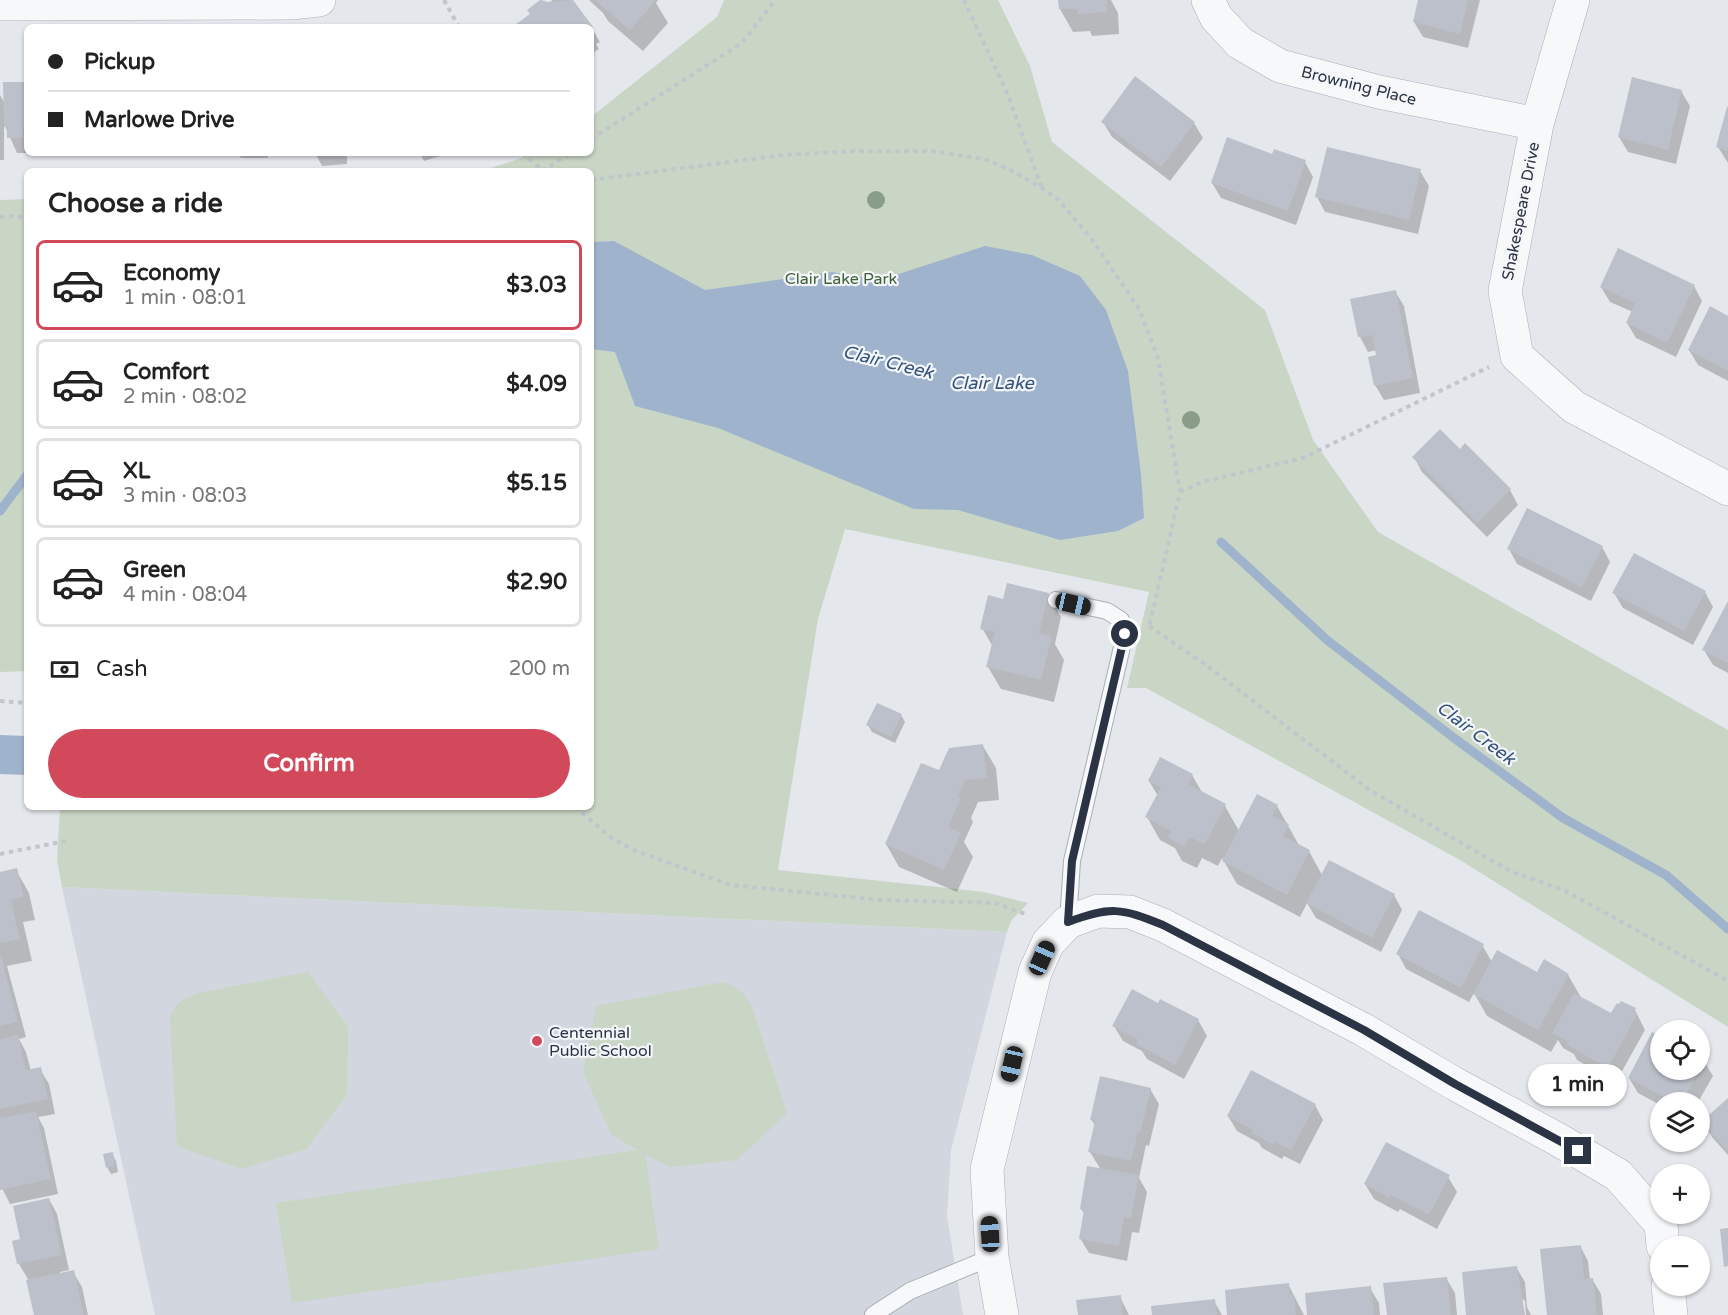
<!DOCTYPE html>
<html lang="en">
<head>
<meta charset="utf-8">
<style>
	:root { --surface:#fff; --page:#f6f6f6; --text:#222; --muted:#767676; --line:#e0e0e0; --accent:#d1495b }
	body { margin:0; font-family:"Varela Round",sans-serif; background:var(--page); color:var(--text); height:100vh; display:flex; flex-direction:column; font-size:22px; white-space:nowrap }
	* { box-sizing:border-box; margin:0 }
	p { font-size:20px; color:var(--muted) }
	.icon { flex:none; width:33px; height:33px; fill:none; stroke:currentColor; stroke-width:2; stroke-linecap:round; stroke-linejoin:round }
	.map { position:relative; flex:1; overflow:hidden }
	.drawer { position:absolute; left:24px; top:168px; width:570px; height:642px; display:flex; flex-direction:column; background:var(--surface); border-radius:9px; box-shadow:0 2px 4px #0004 }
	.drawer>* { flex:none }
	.banner { position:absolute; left:24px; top:24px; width:570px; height:132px; border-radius:9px; box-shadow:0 2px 4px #0004; display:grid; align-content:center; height:132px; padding:0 24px; background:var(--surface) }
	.tools { position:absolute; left:1650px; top:1020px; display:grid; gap:12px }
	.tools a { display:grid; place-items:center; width:60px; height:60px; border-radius:50%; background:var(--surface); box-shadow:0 2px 4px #0004; font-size:30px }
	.end { position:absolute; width:27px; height:27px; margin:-14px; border:8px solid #2b3445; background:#fff; box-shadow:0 0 0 3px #fff }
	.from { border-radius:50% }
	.bubble { position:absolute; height:42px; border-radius:21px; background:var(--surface); box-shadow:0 2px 4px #0004; font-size:20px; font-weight:800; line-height:42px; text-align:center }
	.car { position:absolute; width:18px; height:36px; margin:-18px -9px; border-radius:8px; box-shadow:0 0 4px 2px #0007; background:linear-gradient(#222 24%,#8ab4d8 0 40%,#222 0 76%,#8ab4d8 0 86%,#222 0) }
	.banner b { display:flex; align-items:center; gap:21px; height:57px; font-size:22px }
	.banner b+b { border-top:2px solid var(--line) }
	.banner i { width:15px; height:15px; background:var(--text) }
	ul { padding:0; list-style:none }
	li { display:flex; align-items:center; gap:18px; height:90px; margin:0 12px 9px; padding:0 12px; border:3px solid var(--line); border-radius:9px }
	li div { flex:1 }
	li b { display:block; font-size:22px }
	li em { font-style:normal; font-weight:800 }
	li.current { border-color:var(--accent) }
	li>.icon { width:54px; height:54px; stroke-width:1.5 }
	h2 { padding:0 24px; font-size:27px; line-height:72px }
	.pay { display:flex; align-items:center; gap:15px; height:66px; padding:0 24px; font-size:22px }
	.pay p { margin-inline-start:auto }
	.cta { display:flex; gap:12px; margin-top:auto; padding:12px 24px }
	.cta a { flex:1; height:69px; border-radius:36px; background:var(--accent); color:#fff; font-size:24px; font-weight:800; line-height:69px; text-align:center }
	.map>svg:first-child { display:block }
</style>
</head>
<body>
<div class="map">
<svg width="1728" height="1315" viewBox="0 0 1728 1315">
	<rect width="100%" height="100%" fill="#e4e7ec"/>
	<path fill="#d2d6de" d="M62 887 1007 932 951 1150 947 1216 963 1315H155Z"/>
	<path fill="#c9d6c5" d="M724 0H998L1030 66 1052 142 1265 310 1313 440 1378 532 1728 730V1027L1460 860 1146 688H1127L1149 592 845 529 818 619 778 870 984 892 1028 903 1011 921 1007 932 62 887 57 860 60 807H591V171H482L537 153H591V117L717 17Z
		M27 199V671L0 672V200Z
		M308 972 348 1027 347 1094 307 1149 241 1169 177 1146 170 1017C176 1003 183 998 198 993Z
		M723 982C739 987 744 992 752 1007L787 1113 737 1160 670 1167 645 1154 659 1249 292 1303 276 1203 637 1150 611 1134 583 1072 596 1006Z"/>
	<path fill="#9fb4cc" d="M614 241 705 290 832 272 880 280 985 246 1032 255 1080 276 1106 310 1128 371 1141 474 1144 518 1118 531 1060 540 958 510 914 509 718 428 635 406 615 352 591 349V242Z
		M0 735 27 736V775L0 774Z"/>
	<path fill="#0003" d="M542 0 547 4 553 0H571L591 27H515L531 15 529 10Z
		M589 0H658L656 3 668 23 643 51 608 21 603 13Z
		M1059 0H1111L1118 13 1119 34 1092 36 1090 31 1073 32 1060 9Z
		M1420 0H1480L1468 48 1423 37 1414 22Z
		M591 27 600 42 596 44 599 49 594 52 591 48Z
		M27 84V153H17L4 124V160H0V95L5 104Z
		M1681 91 1690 106 1676 164 1628 152 1619 137Z
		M1728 110V163L1718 147Z
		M1103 122 1194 123 1203 138 1170 181 1112 137Z
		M238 153H268V158H241Z
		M315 153H347V164L322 166Z
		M420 153H450L424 161Z
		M1273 156 1305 162 1313 177 1296 225 1221 198 1212 183Z
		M1420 171 1429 186 1418 234 1325 212 1317 197Z
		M1694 286 1702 301 1676 357 1636 338 1627 323 1633 312 1610 302 1601 287Z
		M1395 291 1404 306 1420 393 1384 400 1375 385 1378 356 1377 350 1368 352 1360 337Z
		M1728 318V381L1698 365 1689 350Z
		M1460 451 1510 490 1518 505 1487 537 1422 472 1414 457Z
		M1602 547 1610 562 1591 601 1517 564 1509 549Z
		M1705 592 1713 607 1693 645 1623 608 1614 593Z
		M1048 594 1061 617 1055 644 1064 660 1054 702 1001 689 988 667 993 647 982 628 1004 601Z
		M1728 604V673L1713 665 1704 650Z
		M901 715 905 722 895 743 872 732 868 725Z
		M983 746 996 768 999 800 978 802 971 818 973 822 964 842 973 857 957 892 899 867 886 844 939 772Z
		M1192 775 1203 794 1225 806 1239 831 1277 806 1300 847 1309 851 1322 875 1394 895 1402 910 1381 952 1316 918 1307 903 1300 917 1237 884 1222 858 1218 866 1202 858 1197 868 1182 861 1175 848 1160 840 1147 817 1158 796 1149 781Z
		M16 870 29 893 35 920 23 922 32 961 7 966 26 1037 19 1039 26 1052 31 1071 40 1069 49 1084 55 1114 38 1117 44 1128 58 1194 10 1204 0 1184V873Z
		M1482 945 1492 962 1537 974 1568 975 1582 999 1612 1015 1635 1010 1645 1030 1616 1082 1577 1060 1574 1054 1563 1048 1558 1040 1551 1052 1487 1016 1474 993 1469 1002 1406 969 1398 954Z
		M1159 1005 1198 1020 1207 1036 1184 1079 1147 1059 1142 1051 1123 1041 1114 1026Z
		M1653 1034 1660 1038V1070H1700V1059L1704 1061 1713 1076 1698 1102H1660V1105L1638 1093 1629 1078Z
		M1150 1089 1159 1104 1149 1146 1146 1145 1139 1178 1147 1192 1139 1233 1132 1232 1127 1261 1089 1253 1080 1238 1085 1214 1081 1209 1101 1170 1090 1152 1096 1127 1091 1119Z
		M1728 1100V1155L1712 1137 1703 1122Z
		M1315 1105 1323 1120 1300 1164 1284 1156 1282 1159 1262 1148 1259 1143 1237 1131 1228 1116Z
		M112 1154 116 1161 118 1172 111 1174 107 1167Z
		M1448 1177 1457 1192 1437 1229 1400 1209 1398 1212 1374 1199 1365 1184Z
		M49 1199 57 1214 69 1270 60 1272V1275L73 1272 82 1287 88 1315H35L29 1281 19 1264 14 1242 22 1240Z
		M1580 1246 1588 1261 1590 1280 1592 1279 1601 1294 1603 1315H1548Z
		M1516 1267 1525 1282 1527 1307 1531 1315H1526L1525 1301 1521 1298 1523 1315H1468Z
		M1446 1278 1455 1293 1457 1315H1388Z
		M1288 1284 1304 1315H1229Z
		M1370 1288 1379 1303 1380 1315H1308Z
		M1120 1297 1129 1315H1080Z
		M1214 1301 1222 1315H1153Z"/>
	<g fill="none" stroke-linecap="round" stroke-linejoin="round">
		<path stroke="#9fb4cc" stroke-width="9" d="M0 511 27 475
			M1221 542 1327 640 1454 738 1563 818 1666 875 1728 929"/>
	</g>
	<path fill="#bbc0ca" d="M540 0 548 2 573 0 593 27H512L530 14 527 10Z
		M595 0H656L630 30Z
		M1058 0H1107V12L1078 14V9H1059Z
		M1418 0H1468L1460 34 1413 22Z
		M1135 76 1195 122 1161 167 1101 122Z
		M1632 77 1682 90 1668 150 1618 137Z
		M3 82H27V127H23V138H7V127H4Z
		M1727 107H1728V151L1716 147Z
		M1227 137 1272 154 1274 149 1306 160 1288 211 1211 183Z
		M1327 147 1421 169 1409 220 1315 197Z
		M1618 248 1695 285 1667 343 1626 323 1635 303 1600 287Z
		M1396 290 1413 378 1374 386 1368 357 1376 355 1372 335 1358 337 1350 299Z
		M1710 306 1728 316V371L1688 350Z
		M1440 429 1460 449 1465 443 1511 489 1477 523 1412 457Z
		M1527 508 1603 546 1582 587 1507 549Z
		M1634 553 1706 591 1684 631 1612 593Z
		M1007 583 1049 593 1039 633 1052 636 1041 680 986 667 995 632 980 629 988 595 1003 599Z
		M1728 601V663L1702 650Z
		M877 703 902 714 891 737 866 725Z
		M983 744 987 778 965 780 958 796 961 798 948 827 961 833 944 870 885 844 921 763 939 770 949 748Z
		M1160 757 1193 774 1188 784 1226 804 1205 844 1189 837 1184 847 1168 838 1171 831 1145 817 1161 787 1148 781Z
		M1257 794 1278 805 1272 816 1289 824 1283 836 1310 850 1287 895 1222 861Z
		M1329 860 1395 894 1372 938 1306 903Z
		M17 868 24 897 11 900 20 939 0 943V872Z
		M1419 910 1484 944 1461 988 1396 954Z
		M1497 950 1537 972 1544 959 1569 974 1538 1030 1473 994Z
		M0 953 18 1022 0 1026Z
		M1132 989 1158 1003 1160 999 1199 1019 1175 1065 1136 1044 1138 1040 1112 1026Z
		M1574 993 1611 1013 1617 1003 1619 1004 1621 1001 1636 1008 1634 1012 1637 1014 1608 1068 1567 1045 1569 1042 1552 1033Z
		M1652 1032 1660 1037V1070H1700V1057L1705 1060 1682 1102H1673L1628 1078Z
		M18 1035 26 1070 41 1067 48 1099 0 1109V1039Z
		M1251 1070 1316 1104 1291 1150 1275 1142 1274 1145 1252 1133 1253 1130 1227 1116Z
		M1100 1076 1151 1088 1141 1131H1138L1131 1161 1088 1152 1095 1121 1090 1120Z
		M1728 1098V1151L1701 1122Z
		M36 1111 51 1179 0 1190V1118Z
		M1386 1142 1450 1175 1429 1215 1391 1195 1389 1198 1364 1184Z
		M113 1152 115 1165 106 1168 103 1154Z
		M1087 1166 1139 1175 1131 1219 1124 1217 1119 1246 1079 1239 1084 1210 1080 1209Z
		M49 1198 62 1255 17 1264 12 1241 20 1239 13 1206Z
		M1728 1228V1266L1724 1267 1720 1229Z
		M1581 1245 1584 1279 1593 1278 1597 1315H1547L1540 1249Z
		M1517 1266 1525 1315H1466L1462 1272Z
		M74 1270 84 1315H34L26 1280Z
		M1447 1277 1451 1315H1387L1383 1283Z
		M1289 1283 1290 1295H1294L1296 1315H1227L1225 1290Z
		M1371 1286 1374 1315H1307L1305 1293Z
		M1121 1295 1123 1315H1078L1076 1300Z
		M1215 1299 1217 1315H1152L1151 1306Z"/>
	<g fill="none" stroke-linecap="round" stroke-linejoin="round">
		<g stroke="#a9aeb7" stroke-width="18">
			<path id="lane" d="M1056 600 1107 611 1121 620 1125 634 1072 861 1068 922
				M873 1315 910 1291 992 1257"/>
		</g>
		<g stroke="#a9aeb7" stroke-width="34">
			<path id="street" d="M1208 0 1216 17 1240 43 1280 66 1379 92 1537 124
				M1573 0 1537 124 1505 291 1517 356 1574 407 1728 489
				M0 4 291 3 319 0
				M1668 1286 1671 1315
				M1002 1315 992 1257 987 1169 1035 972 1048 943 1068 922 1098 911 1130 912 1163 925 1364 1030 1455 1084 1557 1139 1618 1175 1661 1224 1663 1246"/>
		</g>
		<path stroke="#c2c5cb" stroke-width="4" stroke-dasharray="4.5 4.5" stroke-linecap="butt" d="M444 0 459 27
			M964 0 1007 93 1042 188
			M591 139 742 43 775 0
			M522 153 544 171
			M542 171 570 153
			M591 180 783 155 856 151H932L984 159 1009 169 1042 188 1059 200 1093 241 1139 309 1158 358 1180 492 1149 628
			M0 217 17 216 27 219
			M1180 492 1202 482 1303 458 1489 367
			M1149 626 1202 662 1371 791 1512 872 1564 890 1728 981
			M0 701 27 703
			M575 807 613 839 636 851 731 885 880 900 996 903 1025 914
			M0 854 66 841"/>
		<use href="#lane" stroke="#f7f8fa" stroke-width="16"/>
		<use href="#street" stroke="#f7f8fa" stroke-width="33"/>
	</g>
	<g fill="#899d89">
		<circle cx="876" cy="200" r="9"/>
		<circle cx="1191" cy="420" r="9"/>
	</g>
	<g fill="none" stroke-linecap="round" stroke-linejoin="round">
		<path stroke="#2b3445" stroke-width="8" d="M1125 634 1072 861 1068 922C1111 906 1121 908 1163 925L1364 1030 1455 1084 1578 1151"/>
	</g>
	<circle fill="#d1495b" stroke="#f4f6f9" stroke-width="2" cx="537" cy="1041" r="6"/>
	<g text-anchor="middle" stroke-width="4.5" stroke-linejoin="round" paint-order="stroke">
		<g font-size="16" fill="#2b3445" stroke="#f4f6f9">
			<text transform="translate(1359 85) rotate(14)" y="6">Browning Place</text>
			<text transform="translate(1520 211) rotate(-79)" y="6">Shakespeare Drive</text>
		</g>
		<g font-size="16" fill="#3f6138" stroke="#f4f6f9">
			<text x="841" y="284">Clair Lake Park</text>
		</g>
		<g font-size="16" fill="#2b3445" stroke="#f4f6f9" text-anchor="start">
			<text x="549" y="1038">Centennial<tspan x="549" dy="18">Public School</tspan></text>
		</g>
		<g font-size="18" font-style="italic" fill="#34527a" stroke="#f4f6f9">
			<text transform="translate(888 362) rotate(14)" y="6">Clair Creek</text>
			<text x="992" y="389">Clair Lake</text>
			<text transform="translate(1476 733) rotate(37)" y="6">Clair Creek</text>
		</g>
	</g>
</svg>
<div class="tools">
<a><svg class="icon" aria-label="locate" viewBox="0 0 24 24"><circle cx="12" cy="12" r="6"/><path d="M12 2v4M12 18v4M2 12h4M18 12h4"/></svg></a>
<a><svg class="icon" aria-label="layers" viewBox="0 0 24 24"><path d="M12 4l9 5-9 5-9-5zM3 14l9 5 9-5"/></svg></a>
<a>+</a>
<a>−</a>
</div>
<i class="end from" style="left:1125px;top:634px"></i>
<i class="end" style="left:1578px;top:1151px"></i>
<div class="bubble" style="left:1528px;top:1064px;width:99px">1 min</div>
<i class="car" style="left:1073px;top:604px;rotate:103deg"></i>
<i class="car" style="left:1042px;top:958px;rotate:24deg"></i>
<i class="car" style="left:1012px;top:1064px;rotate:193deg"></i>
<i class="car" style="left:990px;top:1234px;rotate:357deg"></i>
<div class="banner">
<b><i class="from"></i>Pickup</b>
<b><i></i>Marlowe Drive</b>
</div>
<section class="drawer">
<h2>Choose a ride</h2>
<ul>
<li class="current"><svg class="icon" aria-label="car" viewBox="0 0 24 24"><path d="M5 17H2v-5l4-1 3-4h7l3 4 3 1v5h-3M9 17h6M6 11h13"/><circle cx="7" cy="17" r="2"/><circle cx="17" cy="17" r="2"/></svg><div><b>Economy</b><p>1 min · 08:01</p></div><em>$3.03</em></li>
<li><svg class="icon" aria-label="car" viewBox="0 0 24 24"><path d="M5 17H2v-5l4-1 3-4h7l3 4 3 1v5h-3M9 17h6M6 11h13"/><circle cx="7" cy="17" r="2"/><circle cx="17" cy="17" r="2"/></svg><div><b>Comfort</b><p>2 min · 08:02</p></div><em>$4.09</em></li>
<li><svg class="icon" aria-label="car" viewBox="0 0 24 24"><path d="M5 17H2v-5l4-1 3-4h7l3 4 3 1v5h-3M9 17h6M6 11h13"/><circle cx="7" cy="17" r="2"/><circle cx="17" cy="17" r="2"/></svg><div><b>XL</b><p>3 min · 08:03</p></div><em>$5.15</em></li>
<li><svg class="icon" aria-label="car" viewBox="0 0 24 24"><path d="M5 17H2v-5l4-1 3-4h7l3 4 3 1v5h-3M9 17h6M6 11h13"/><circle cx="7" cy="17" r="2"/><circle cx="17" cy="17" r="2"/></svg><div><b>Green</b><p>4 min · 08:04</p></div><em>$2.90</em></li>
</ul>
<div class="pay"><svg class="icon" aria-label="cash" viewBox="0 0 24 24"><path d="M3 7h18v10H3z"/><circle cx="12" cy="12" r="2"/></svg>Cash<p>200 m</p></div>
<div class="cta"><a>Confirm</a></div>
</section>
</div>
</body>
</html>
